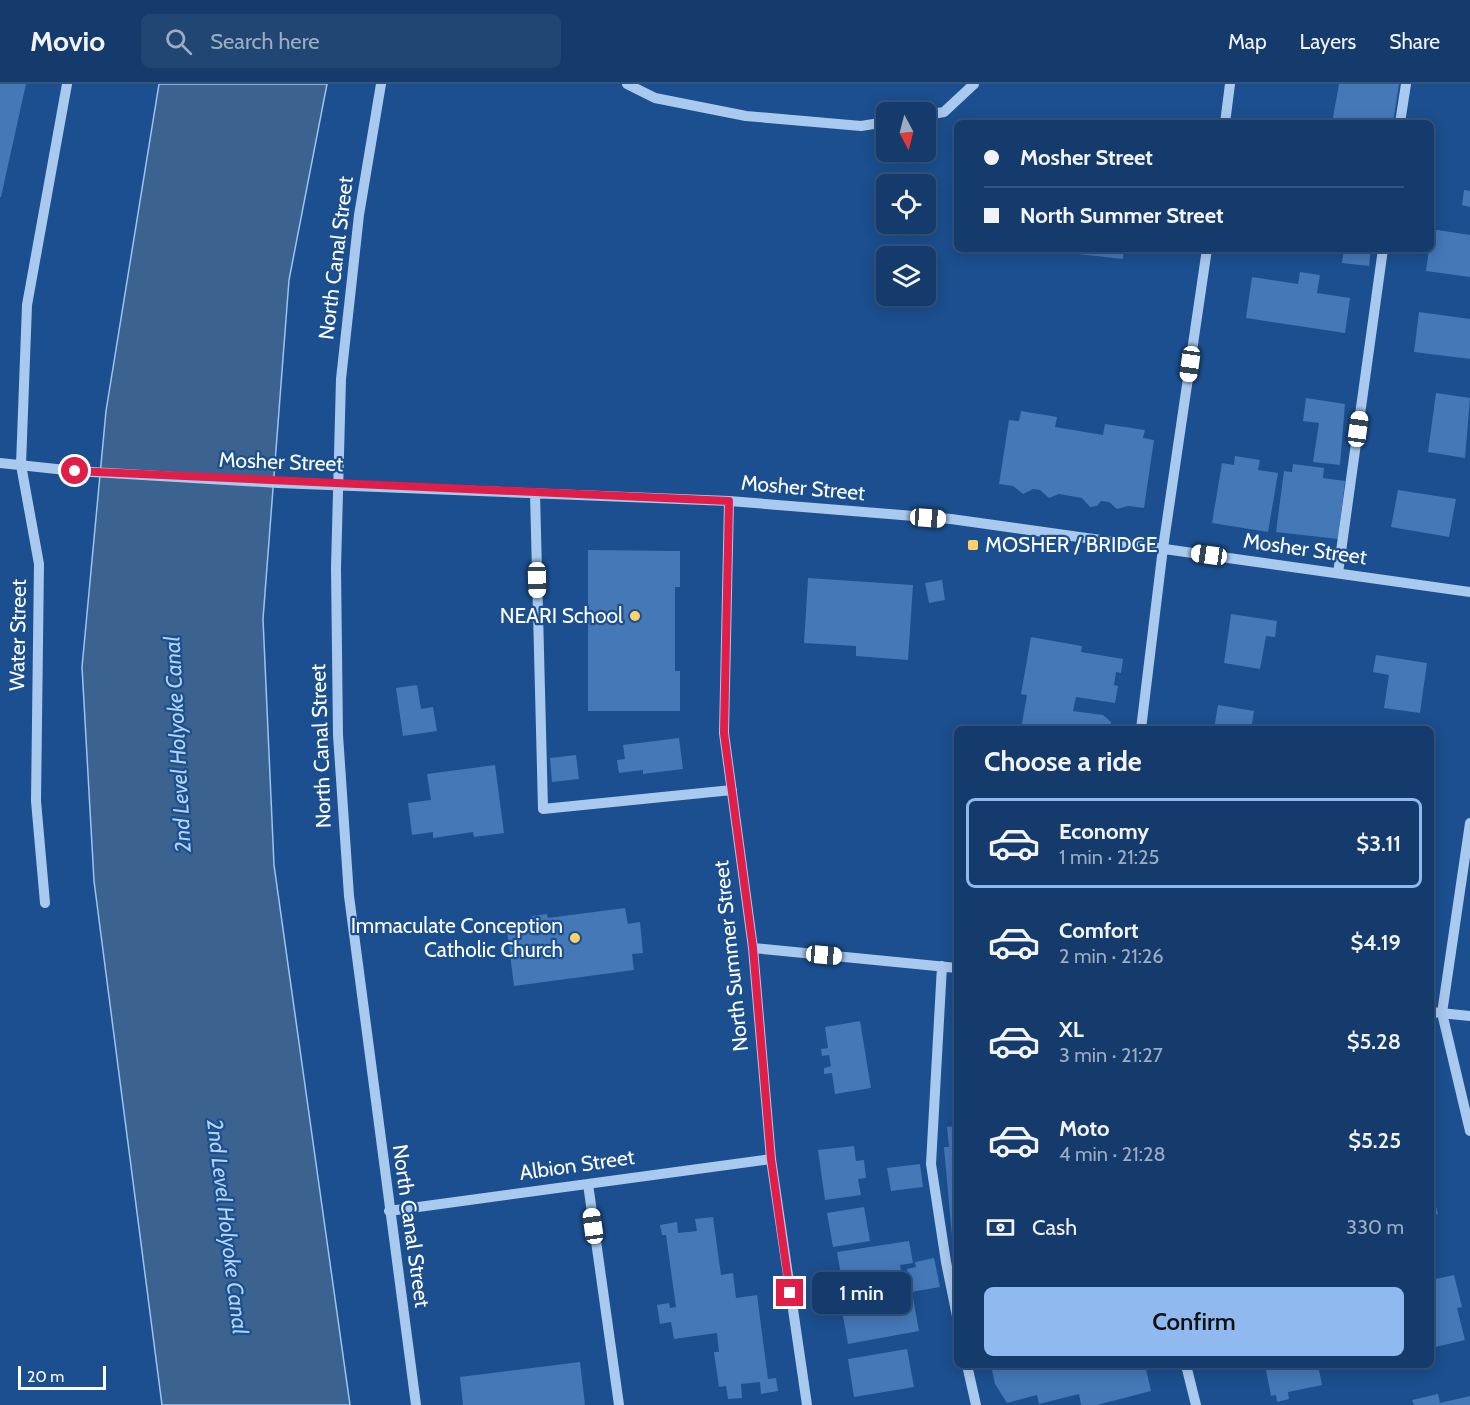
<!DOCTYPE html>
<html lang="en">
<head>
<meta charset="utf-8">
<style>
	:root { --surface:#143b6b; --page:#214673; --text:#f1f3f6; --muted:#9dadc1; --line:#33557e; --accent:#90b9f0 }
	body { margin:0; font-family:Cabin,sans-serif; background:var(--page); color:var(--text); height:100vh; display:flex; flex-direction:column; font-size:22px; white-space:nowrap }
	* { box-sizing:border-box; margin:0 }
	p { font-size:20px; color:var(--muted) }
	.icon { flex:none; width:33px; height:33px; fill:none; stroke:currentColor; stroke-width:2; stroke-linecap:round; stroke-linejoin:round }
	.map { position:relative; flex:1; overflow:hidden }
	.sheet { position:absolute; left:954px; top:642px; width:480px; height:642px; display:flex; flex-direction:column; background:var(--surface); border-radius:9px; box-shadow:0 3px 15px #0003,0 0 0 2px var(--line) }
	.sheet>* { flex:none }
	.guide { position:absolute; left:954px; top:36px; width:480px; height:132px; border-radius:9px; box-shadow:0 3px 15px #0003,0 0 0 2px var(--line); display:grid; align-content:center; height:132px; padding:0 30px; background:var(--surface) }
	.needle { width:39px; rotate:173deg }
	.tools { position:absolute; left:876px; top:18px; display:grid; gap:12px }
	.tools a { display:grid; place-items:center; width:60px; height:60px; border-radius:9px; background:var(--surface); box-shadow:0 3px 15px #0003,0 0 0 2px var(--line); font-size:30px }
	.scale { position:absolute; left:18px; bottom:15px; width:88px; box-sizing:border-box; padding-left:6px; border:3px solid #fff; border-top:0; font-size:16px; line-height:21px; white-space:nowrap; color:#fff; -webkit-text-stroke:4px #1b4f8f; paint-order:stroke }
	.end { position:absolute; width:27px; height:27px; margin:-14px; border:8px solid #e11d48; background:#fff; box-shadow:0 0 0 3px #fff }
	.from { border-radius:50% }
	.bubble { position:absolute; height:42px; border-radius:9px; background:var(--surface); box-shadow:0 3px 15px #0003,0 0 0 2px var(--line); font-size:20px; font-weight:600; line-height:42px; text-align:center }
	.car { position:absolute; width:18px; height:36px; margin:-18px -9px; border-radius:8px; box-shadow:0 0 4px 2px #0007; background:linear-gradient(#fff 24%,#345 0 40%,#fff 0 76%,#345 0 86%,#fff 0) }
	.guide b { display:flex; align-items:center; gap:21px; height:57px; font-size:22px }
	.guide b+b { border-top:2px solid var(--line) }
	.guide i { width:15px; height:15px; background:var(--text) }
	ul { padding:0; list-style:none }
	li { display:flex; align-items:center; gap:18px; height:90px; margin:0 12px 9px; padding:0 18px; border:3px solid transparent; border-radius:9px }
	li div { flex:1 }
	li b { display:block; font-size:22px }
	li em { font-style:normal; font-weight:600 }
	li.selected { border-color:var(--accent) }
	li>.icon { width:54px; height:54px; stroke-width:1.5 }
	h2 { padding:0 30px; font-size:27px; line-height:72px }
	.pay { display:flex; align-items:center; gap:15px; height:66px; padding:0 30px; font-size:22px }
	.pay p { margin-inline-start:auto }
	.button { display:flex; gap:12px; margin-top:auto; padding:12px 30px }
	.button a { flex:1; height:69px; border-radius:9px; background:var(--accent); color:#111; font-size:24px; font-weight:600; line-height:69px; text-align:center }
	header { display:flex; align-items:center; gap:36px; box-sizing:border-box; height:84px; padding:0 30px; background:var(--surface); border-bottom:2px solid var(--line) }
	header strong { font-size:28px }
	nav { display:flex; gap:33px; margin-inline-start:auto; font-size:21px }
	.search { width:420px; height:54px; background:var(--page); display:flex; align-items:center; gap:15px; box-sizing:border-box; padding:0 21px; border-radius:9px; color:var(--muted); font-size:22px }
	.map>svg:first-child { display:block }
</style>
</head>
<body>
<header>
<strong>Movio</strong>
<div class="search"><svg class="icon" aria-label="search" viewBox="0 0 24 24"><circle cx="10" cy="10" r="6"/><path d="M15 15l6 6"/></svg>Search here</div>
<nav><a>Map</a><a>Layers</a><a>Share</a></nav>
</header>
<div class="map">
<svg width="1470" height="1321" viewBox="0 0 1470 1321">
	<rect width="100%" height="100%" fill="#1b4f8f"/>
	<path fill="#3c6290" stroke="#9cc4f0" stroke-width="1.5" d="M159 0H327L289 196 263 535 274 781 350 1321H162L94 797 82 583 106 327Z"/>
	<path fill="#4478b7" d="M0 0H26L1 113H0Z
		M1339 0H1399L1393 39H1332Z
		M1464 106 1470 107V123L1462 121Z
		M1431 145 1470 151V193L1426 187 1429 165H1431Z
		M1069 165H1124L1123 175 1069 169Z
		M1344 165H1371L1369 182 1342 179Z
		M1300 188 1320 191 1317 209 1350 214 1345 249 1246 234 1252 193 1298 200Z
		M1419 228 1470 235V275L1414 268Z
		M1436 309 1470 314 1465 374 1428 368Z
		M1306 314 1345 320 1340 381 1313 378 1319 339 1303 337Z
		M1021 327 1057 333 1055 343 1103 351 1105 340 1145 346 1143 354 1154 356 1144 424 1128 422 1117 425 1109 418 1101 417 1097 422 1090 423 1082 414 1059 410 1049 414 1040 406 1033 405 1023 410 1013 402 999 400 1009 336 1019 337Z
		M1235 372 1260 376 1258 386 1278 389 1268 448 1212 439 1222 379 1234 381Z
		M1293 380 1324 384 1323 394 1345 397 1338 455 1276 448 1284 387 1292 388Z
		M1398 406 1456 415 1449 453 1391 443Z
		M588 466 680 467V503H675V587H680V627H588Z
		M808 494 913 501 908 576 856 572V562L804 559Z
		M942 496 945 516 929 519 925 499Z
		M1231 530 1277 537 1275 553 1266 552 1260 585 1224 579Z
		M1031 553 1082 562 1081 568 1123 575 1121 589 1116 588 1114 601 1118 602 1115 619 1076 613 1073 627 1103 631 1111 638V645H1021L1027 611 1021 610Z
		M1376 571 1427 579 1420 629 1384 624 1389 591 1373 588Z
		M417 601 421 625 433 623 437 647 403 652 396 604Z
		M1218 621 1254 627 1251 645H1214Z
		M679 654 683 685 643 690V686L619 689 617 676 625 675 623 661Z
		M576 671 579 695 552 698 550 674Z
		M495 681 504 749 474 753 473 748 433 754V748L412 751 408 719 431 716 427 690Z
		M625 824 628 840 640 838 643 869 632 870 634 886 514 902 506 839 532 836V832L547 830 548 834Z
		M860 937 871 1004 835 1010 832 989 824 990V984L831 982 829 971 822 972 821 965 828 964 825 943Z
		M957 1042V1152L952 1153 944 1063H949L947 1043Z
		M854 1062 856 1077 864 1076 866 1094 858 1095 861 1111 825 1116 818 1066Z
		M920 1080 923 1103 891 1107 887 1084Z
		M1431 1104 1438 1130 1431 1131Z
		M864 1123 870 1157 833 1163 827 1129Z
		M713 1133 721 1191 733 1189 736 1214 757 1211 768 1295 776 1294 778 1307 761 1310 760 1298 741 1300 742 1314 728 1315 726 1302 719 1303 714 1268H719L717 1249 674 1255 671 1238 660 1240 657 1221 669 1219 670 1224 676 1223 666 1151H662L660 1141 677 1138 678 1149 697 1147 695 1135Z
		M909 1157 913 1179 900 1181 902 1194 843 1203 837 1168Z
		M934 1174 940 1203 911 1208 907 1185 916 1183 915 1178Z
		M1454 1191 1462 1223 1457 1224 1465 1256 1431 1264V1196Z
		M913 1214 919 1247 848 1260 842 1226Z
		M907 1265 914 1303 854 1313 848 1275Z
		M580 1278 585 1321H463L460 1293Z
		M991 1281H1145L1151 1307 1097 1321H1081L1079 1310 1039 1320 1037 1311 1007 1319 995 1300Z
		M1265 1281H1318L1322 1301 1288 1308 1289 1315 1277 1318 1276 1311 1271 1312Z
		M1438 1310 1440 1319 1470 1312V1321H1414L1412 1316Z"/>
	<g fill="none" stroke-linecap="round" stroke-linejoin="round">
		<path stroke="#a9c9ee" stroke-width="10" d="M381 0 359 131 341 295 336 484 338 651 349 812 416 1321
			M627 0 655 14 746 32 861 42 886 38
			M926 31 944 28 974 0
			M1225 39 1230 0
			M1400 39 1406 0
			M0 379 75 387 278 399 729 417 951 435 1470 508
			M535 409 543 725 732 706
			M729 417 724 649 753 864 771 1075 807 1321
			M1338 489 1383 165
			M1141 645 1163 464 1207 165
			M1470 739 1442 929 1470 1047
			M45 819 36 717 39 480 21 381 27 221 67 0
			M753 864 957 884
			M942 882 931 1080 946 1178 957 1232
			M1431 928 1470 932
			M588 1100 619 1321
			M389 1127 771 1075
			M967 1281 976 1321
			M1186 1281 1196 1321"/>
	</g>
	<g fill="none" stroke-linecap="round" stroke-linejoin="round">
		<path stroke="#e11d48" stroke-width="8" d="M75 387 729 417 724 649 753 864 771 1075 790 1209"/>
	</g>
	<g fill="#ffd166" stroke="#1b4f8f" stroke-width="2">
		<rect x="967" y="455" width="12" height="12" rx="3"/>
		<circle cx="635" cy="532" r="6"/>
		<circle cx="575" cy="854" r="6"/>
	</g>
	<g text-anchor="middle" stroke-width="4.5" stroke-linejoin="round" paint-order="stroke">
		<g font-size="21" fill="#fff" stroke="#1b4f8f">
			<text transform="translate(336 174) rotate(-83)" y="7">North Canal Street</text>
			<text transform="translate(281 378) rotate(2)" y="7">Mosher Street</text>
			<text transform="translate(803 404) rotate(5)" y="7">Mosher Street</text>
			<text transform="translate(1305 465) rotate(8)" y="7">Mosher Street</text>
			<text transform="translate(18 551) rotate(-89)" y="7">Water Street</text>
			<text transform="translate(321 662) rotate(-92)" y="7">North Canal Street</text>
			<text transform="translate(731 872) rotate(-96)" y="7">North Summer Street</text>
			<text transform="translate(577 1081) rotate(-8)" y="7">Albion Street</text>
			<text transform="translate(411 1142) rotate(82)" y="7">North Canal Street</text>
		</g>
		<g font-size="21" fill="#fff" stroke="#1b4f8f" text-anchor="end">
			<text x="985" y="468" text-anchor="start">MOSHER / BRIDGE</text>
			<text x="623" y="539">NEARI School</text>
			<text x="563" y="849">Immaculate Conception<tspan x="563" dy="24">Catholic Church</tspan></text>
		</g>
		<g font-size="22" font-style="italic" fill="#b5d3f5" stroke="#1b4f8f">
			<text transform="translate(177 660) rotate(-93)" y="8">2nd Level Holyoke Canal</text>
			<text transform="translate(228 1143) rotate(83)" y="8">2nd Level Holyoke Canal</text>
		</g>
	</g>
</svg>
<div class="tools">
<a><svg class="needle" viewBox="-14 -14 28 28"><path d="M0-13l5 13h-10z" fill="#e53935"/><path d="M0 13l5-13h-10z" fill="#9dadc1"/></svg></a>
<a><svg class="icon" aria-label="locate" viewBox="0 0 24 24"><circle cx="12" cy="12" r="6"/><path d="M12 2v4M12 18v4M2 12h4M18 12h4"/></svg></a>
<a><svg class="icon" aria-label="layers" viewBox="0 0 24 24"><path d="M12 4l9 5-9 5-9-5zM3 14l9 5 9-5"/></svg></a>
</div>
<div class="scale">20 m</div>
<i class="end from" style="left:75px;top:387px"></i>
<i class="end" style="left:790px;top:1209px"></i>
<div class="bubble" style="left:812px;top:1188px;width:99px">1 min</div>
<i class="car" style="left:1190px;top:280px;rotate:188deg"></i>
<i class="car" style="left:1358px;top:345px;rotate:8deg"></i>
<i class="car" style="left:928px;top:434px;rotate:94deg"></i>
<i class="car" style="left:1209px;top:471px;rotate:278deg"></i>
<i class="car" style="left:537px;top:496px;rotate:179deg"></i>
<i class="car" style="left:824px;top:871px;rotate:95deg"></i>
<i class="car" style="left:593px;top:1142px;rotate:352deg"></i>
<div class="guide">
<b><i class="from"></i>Mosher Street</b>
<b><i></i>North Summer Street</b>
</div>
<section class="sheet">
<h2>Choose a ride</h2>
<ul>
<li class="selected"><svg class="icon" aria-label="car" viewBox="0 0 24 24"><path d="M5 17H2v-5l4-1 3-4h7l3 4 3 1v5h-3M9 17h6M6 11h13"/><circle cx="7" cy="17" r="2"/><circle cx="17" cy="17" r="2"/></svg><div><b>Economy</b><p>1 min · 21:25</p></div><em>$3.11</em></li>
<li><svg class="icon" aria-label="car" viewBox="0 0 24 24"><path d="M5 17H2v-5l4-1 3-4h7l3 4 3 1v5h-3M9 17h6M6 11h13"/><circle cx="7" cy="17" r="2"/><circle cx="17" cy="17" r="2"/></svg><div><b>Comfort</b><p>2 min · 21:26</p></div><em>$4.19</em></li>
<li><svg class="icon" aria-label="car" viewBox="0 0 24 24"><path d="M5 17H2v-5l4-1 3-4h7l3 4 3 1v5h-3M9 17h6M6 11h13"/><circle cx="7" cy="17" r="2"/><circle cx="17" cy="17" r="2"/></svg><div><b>XL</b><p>3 min · 21:27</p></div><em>$5.28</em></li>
<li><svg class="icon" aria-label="car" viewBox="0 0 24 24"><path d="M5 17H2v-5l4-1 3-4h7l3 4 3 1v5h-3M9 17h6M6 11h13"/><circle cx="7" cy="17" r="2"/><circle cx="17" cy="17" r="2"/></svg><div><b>Moto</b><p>4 min · 21:28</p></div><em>$5.25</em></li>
</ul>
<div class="pay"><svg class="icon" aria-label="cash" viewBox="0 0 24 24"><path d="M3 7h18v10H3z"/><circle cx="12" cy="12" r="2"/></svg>Cash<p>330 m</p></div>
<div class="button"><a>Confirm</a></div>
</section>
</div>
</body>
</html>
